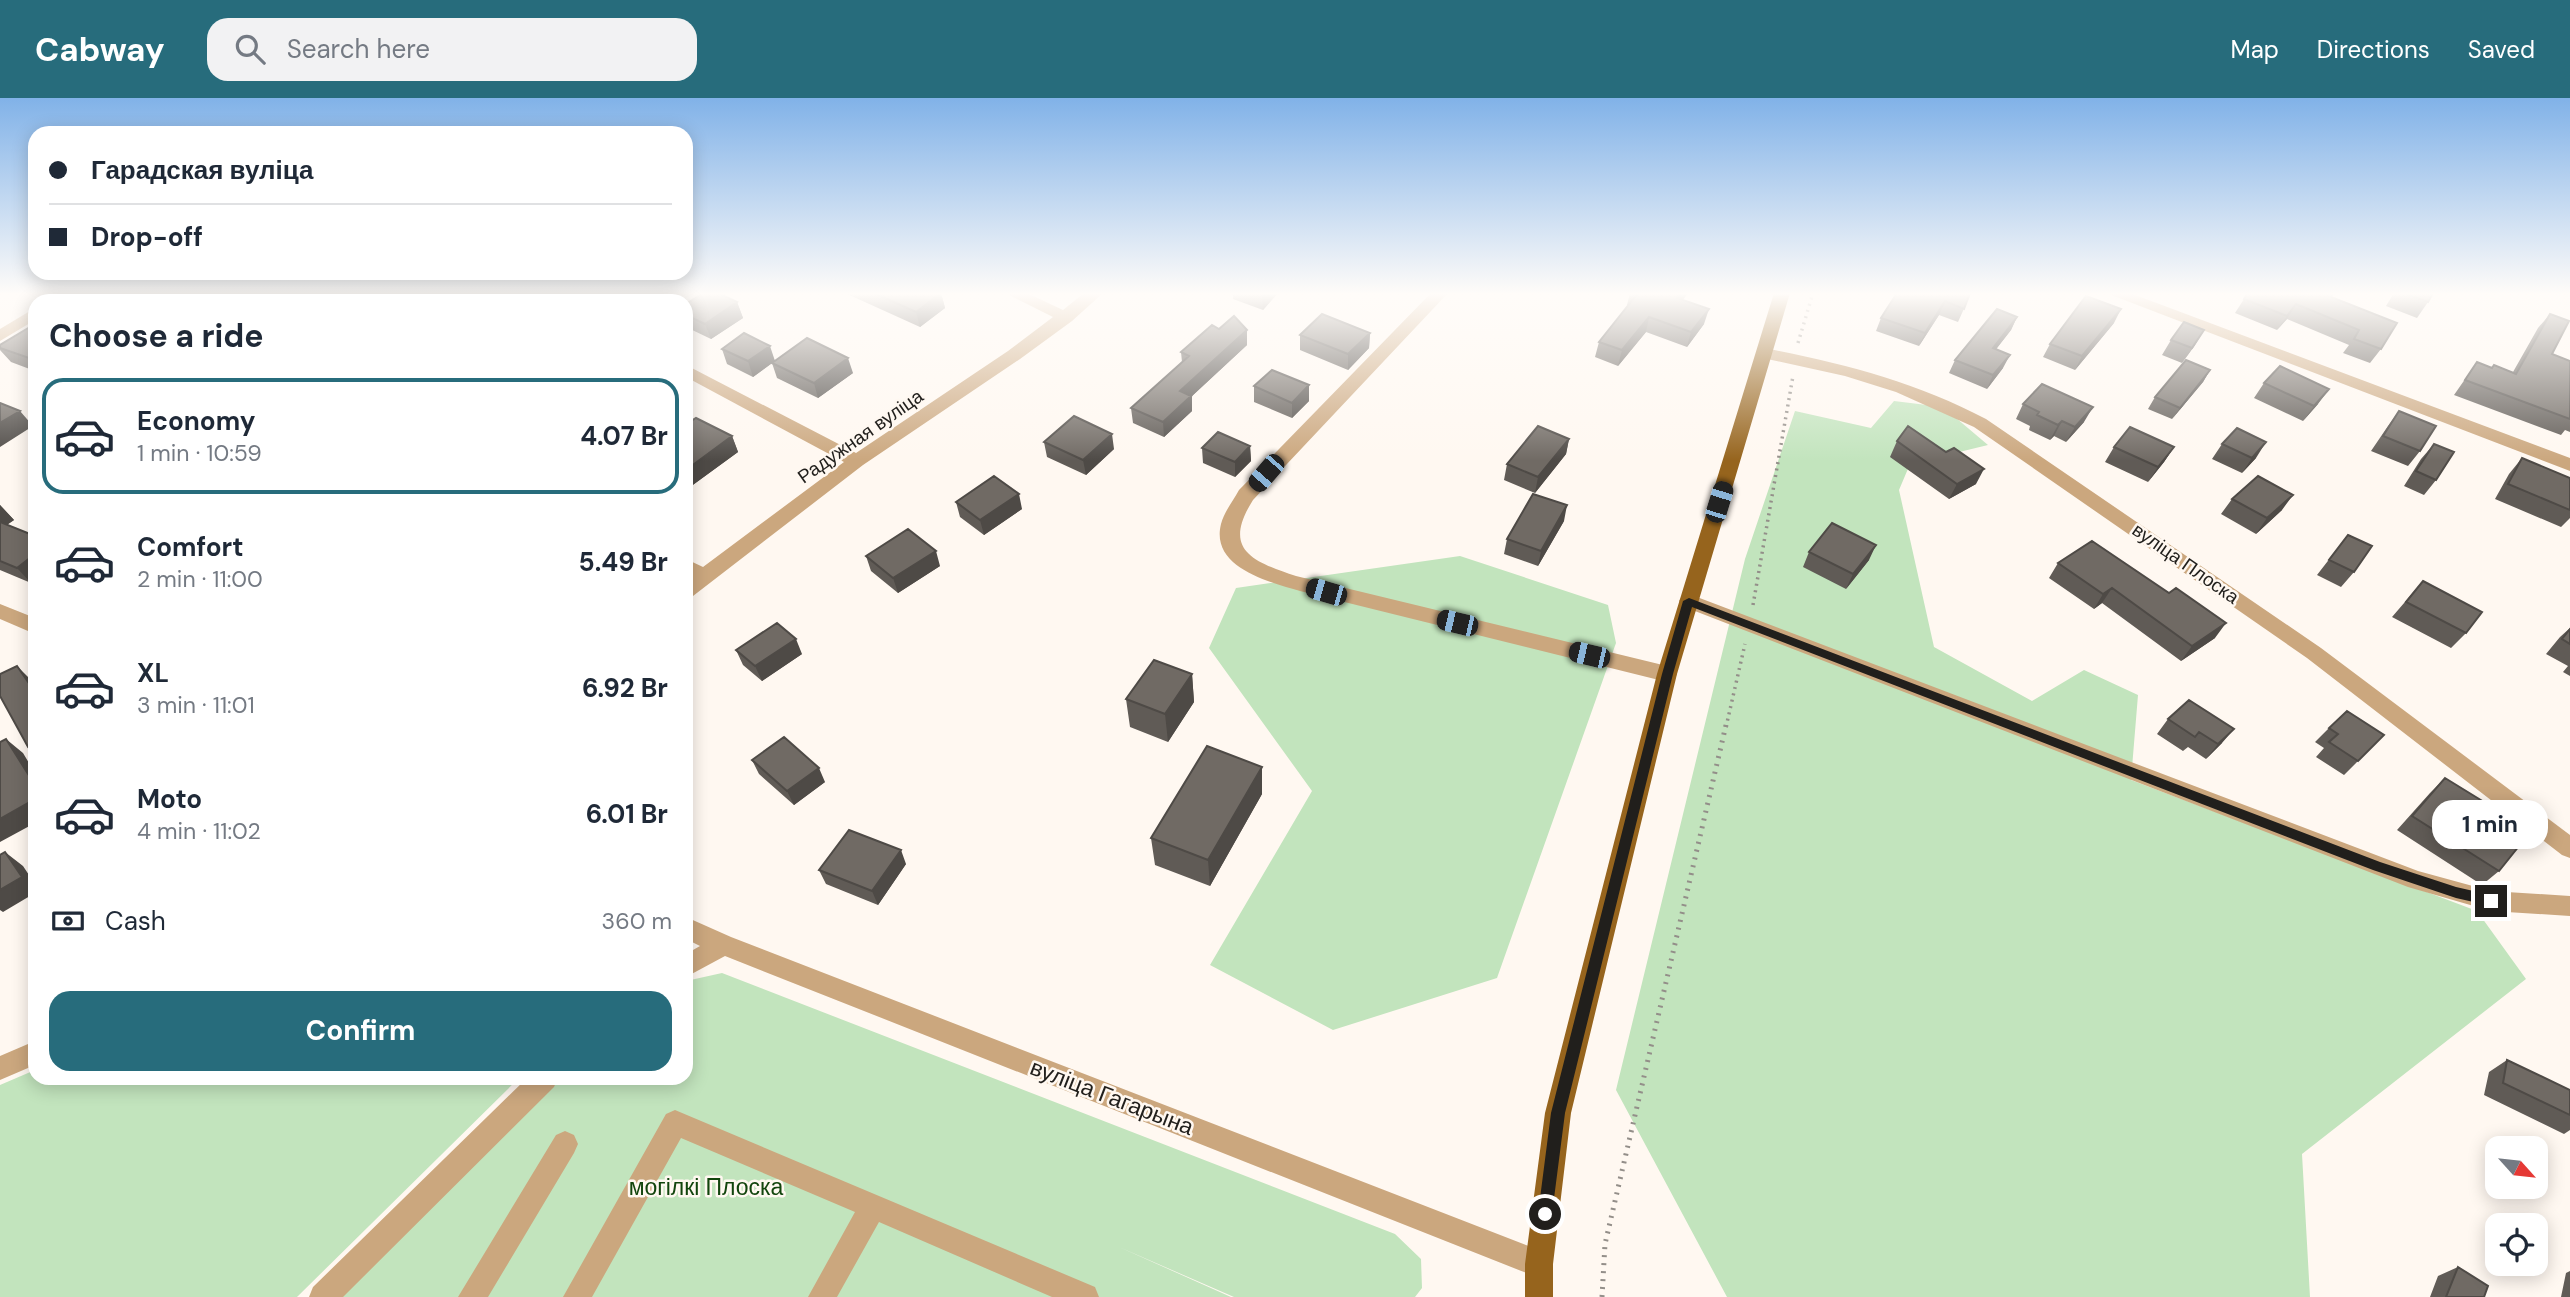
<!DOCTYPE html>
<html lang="en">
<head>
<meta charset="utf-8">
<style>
	:root { --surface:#fff; --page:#f2f2f3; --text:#1f2937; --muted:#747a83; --line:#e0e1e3; --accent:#276c7c }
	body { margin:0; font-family:"DM Sans",sans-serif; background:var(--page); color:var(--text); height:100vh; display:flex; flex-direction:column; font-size:26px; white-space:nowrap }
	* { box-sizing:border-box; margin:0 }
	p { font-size:23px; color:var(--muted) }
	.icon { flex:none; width:38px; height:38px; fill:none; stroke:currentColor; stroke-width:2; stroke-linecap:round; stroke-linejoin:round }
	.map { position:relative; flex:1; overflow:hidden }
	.panel { position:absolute; left:28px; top:196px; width:665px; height:791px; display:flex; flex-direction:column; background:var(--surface); border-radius:21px; box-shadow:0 4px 18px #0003 }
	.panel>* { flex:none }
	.banner { position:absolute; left:28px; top:28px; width:665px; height:154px; border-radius:21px; box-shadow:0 4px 18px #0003; display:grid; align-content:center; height:154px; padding:0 21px; background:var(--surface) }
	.needle { width:46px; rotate:117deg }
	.buttons { position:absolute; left:2485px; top:1038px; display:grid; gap:14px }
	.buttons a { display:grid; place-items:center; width:63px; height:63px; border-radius:14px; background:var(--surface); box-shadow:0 4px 18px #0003; font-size:35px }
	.end { position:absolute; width:32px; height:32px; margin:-16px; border:9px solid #211f1c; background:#fff; box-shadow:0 0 0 4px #fff }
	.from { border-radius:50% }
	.bubble { position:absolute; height:49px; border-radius:21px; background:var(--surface); box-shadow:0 4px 18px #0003; font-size:23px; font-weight:700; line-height:49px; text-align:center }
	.car { position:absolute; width:21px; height:42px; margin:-21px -10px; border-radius:9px; box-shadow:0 0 5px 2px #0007; background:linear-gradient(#222 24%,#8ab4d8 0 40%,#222 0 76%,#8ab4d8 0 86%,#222 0) }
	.banner b { display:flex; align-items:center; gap:24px; height:66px; font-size:26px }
	.banner b+b { border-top:2px solid var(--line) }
	.banner i { width:18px; height:18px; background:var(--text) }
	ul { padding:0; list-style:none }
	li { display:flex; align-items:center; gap:21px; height:116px; margin:0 14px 10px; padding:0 7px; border:4px solid transparent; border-radius:21px }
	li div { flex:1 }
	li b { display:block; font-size:26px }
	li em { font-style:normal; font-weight:700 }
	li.on { border-color:var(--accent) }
	li>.icon { width:63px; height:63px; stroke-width:1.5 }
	h2 { padding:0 21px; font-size:32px; line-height:84px }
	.pay { display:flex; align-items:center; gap:18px; height:77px; padding:0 21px; font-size:26px }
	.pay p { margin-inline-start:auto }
	.button { display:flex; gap:14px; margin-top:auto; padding:14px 21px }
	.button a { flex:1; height:80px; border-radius:21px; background:var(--accent); color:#fff; font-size:28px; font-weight:700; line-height:80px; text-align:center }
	header { display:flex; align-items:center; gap:42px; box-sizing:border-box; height:98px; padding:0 35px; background:var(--accent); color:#fff }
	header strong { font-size:33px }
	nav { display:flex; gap:38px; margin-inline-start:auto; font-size:24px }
	.search { width:490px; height:63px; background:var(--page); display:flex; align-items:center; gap:18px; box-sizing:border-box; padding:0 24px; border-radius:21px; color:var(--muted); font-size:26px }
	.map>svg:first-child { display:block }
</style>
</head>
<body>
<header>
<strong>Cabway</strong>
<div class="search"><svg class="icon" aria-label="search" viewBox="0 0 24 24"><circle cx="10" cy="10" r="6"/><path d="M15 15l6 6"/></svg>Search here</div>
<nav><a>Map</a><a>Directions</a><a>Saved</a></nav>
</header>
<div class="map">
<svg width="2570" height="1199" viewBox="0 0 2570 1199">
	<rect width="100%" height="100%" fill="#fff8f1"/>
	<path fill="#c2e4bd" d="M1894 303 1943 309 1988 347 1910 366 1899 392 1934 549 2032 603 2084 572 2138 597 2131 682 2477 813 2526 881 2302 1056 2310 1199H1727L1616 992 1745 461 1795 313 1871 330Z
		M1460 458 1608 507 1616 545 1497 880 1333 932 1210 867 1312 693 1209 550 1236 490Z
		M722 875 1395 1136 1421 1161 1422 1190 1415 1199H1234L1119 1149 1231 1199H339L559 980H686V883Z
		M35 972V980H519L297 1199H0V987Z"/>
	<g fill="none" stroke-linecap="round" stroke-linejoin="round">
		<path stroke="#938e89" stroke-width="3.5" stroke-dasharray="2 4.5" stroke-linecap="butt" d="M1798 245 1813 195
			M1753 507 1793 278
			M1726 629 1745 546"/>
		<path stroke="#938e89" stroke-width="5" stroke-dasharray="2 6" stroke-linecap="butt" d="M1602 1199 1605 1146 1726 627"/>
		<path fill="#cba77e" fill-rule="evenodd" d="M54 195H73L64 203H46Z
			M283 195H303L294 203H275Z
			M539 195H559L567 203H548Z
			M1005 195H1027L1063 212 1084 195H1103L1072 223 1020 261 863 367 693 498 686 500V483L690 480 686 477V461L703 469 844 364 686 279V267L856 355 1008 253 1053 219Z
			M1431 195H1448L1253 402C1222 451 1251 463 1296 478L1667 568 1674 570 1677 576 1674 582 1667 584 1300 493C1270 484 1210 470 1221 426 1224 414 1233 403 1239 392Z
			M2106 195H2130L2570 360V373Z
			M35 210V222L0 243V231Z
			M1764 250C1842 265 1916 284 1986 321L2321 550 2570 737V760L2562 757 2307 560 1974 329 1896 294 1845 278 1758 259 1756 255 1758 251Z
			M1689 496 2418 773 2491 793 2570 798V818L2491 813 2408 789 1682 508 1679 503 1682 498Z
			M0 506 35 520V536L0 521Z
			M686 819 731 839 1539 1152 1549 1156 1553 1166 1549 1176 1539 1180 725 858 686 879V856L700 848 686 841Z
			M35 943V967L0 982V958Z
			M527 980H558L554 989 343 1199H309L313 1189Z
			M675 1012 1095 1189 1099 1199H1052L879 1124 837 1199H808L855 1114 681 1040 592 1199H563L666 1016Z
			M565 1033 574 1037 578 1046 574 1055 488 1199H458L556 1037Z"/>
		<path fill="#96641d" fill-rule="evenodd" d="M1774 195H1790L1677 576 1571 1015 1553 1166V1199H1525V1166L1545 1015 1657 576Z"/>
	</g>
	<path fill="#605b56" d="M599 195H627L615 203Z
		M845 195H941L945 210 920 229Z
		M1233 195H1278L1263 212 1233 201Z
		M1630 195H1688L1683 202 1704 226 1687 249 1646 234 1618 268 1595 259 1599 244 1628 208 1627 207Z
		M1971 195 1958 224 1939 217 1919 248 1876 233 1881 220Z
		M2394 195H2433L2428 204 2417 220 2386 208Z
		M2332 199 2381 251 2370 265 2343 255 2349 247 2287 221 2277 232 2235 215 2244 201Z
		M737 204 743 220 711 241 686 229V206Z
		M2550 216 2552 256 2570 263V334L2565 332 2561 337 2454 297 2477 264 2491 270 2513 274 2538 230Z
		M2017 219 2011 232 1996 251 2003 270 1987 291 1949 275 1955 262Z
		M2114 225 2075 272 2043 259 2050 246Z
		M35 226V273L11 264 0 252V247Z
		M1219 231 1247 232V247L1192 298V313L1164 339 1133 325 1131 310 1182 264 1181 254Z
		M1370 235 1369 250 1348 272 1300 252V237Z
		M2171 242 2195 247 2182 265 2162 257Z
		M722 251 775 262 853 275 818 300 777 280 772 265 753 279 727 266Z
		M2210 272 2203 284 2172 321 2148 311 2155 299Z
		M2264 285 2318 306 2303 323 2254 300Z
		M1254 288 1309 303 1292 320 1254 304Z
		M2023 306 2084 324 2066 344 2054 338 2050 342 2029 332 2030 328 2016 321Z
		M2399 313 2420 353 2408 368 2371 353 2388 328Z
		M686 320 732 338 738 354 690 389 686 387Z
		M1569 341 1566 356 1535 395 1504 382 1507 366Z
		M1897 343 1976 386 1949 401 1890 359Z
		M1044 344 1114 351 1086 377 1047 359Z
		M2222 346 2256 360 2242 375 2212 361Z
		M2434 346 2436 382 2424 397 2404 388 2421 361Z
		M1250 348 1251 363 1235 379 1203 365 1202 350Z
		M2114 349H2174L2164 364 2148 384 2105 364Z
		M2522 360 2570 380V420L2561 429 2495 401 2509 376Z
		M2232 401 2282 412 2256 436 2221 416Z
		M956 404 1022 411 984 437 960 419Z
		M0 407 14 422 7 427 31 485 0 472Z
		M1564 423 1538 468 1504 456 1507 441Z
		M2348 437 2354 474 2341 489 2317 477Z
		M1809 454 1869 462 1846 491 1803 469Z
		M866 458 940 468 898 495 871 473Z
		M2058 465 2215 540 2181 563 2102 505 2094 511 2049 480Z
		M2423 483 2466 535 2451 550 2392 519Z
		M2570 530V578L2563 574 2568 568 2546 556 2560 539Z
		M736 552 802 556 762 583 743 567Z
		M1192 576 1194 604 1168 644 1130 629 1126 601Z
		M2189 602 2222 645 2206 661 2188 649 2183 653 2157 636 2168 621Z
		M2329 630 2384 637 2344 677 2316 659 2324 650 2315 644Z
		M752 662 825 684 794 707 759 676Z
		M1262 669V696L1210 788 1155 767 1151 740Z
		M2445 680 2499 773 2482 787 2397 732 2430 695Z
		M906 766 878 807 826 786 819 772Z
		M2507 962 2570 992V1032L2564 1036 2484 997 2489 974Z
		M2458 1169 2484 1199H2430L2438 1178Z
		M2570 1173V1199H2561L2566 1175Z"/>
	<path fill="#4e4a46" d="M177 195H210L199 203H165Z
		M342 195H374L363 203H343L339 198Z
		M612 195H627L615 203Z
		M941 195 945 210 920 229 916 214Z
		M1263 195H1278L1263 212 1262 196Z
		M1680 195H1688L1673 215 1677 200Z
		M1945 203 1939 217 1919 248 1925 235Z
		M737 204 743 220 711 241 705 226Z
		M2296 206 2287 221 2277 232 2287 218Z
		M1709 211 1704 226 1687 249 1691 234Z
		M2121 211 2114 225 2075 272 2082 258Z
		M1649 219 1646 234 1618 268 1622 252Z
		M2017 219 2011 232 1987 263 1993 250Z
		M1247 232V247L1192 298V313L1164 339 1163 324 1180 293Z
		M2204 232 2195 247 2182 265Z
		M1370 235 1369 250 1348 272V256Z
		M770 248 775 263 753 279 748 263Z
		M35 257V268L29 260Z
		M2010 257 2003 270 1987 291 1993 277Z
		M848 260 853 275 818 300 814 285Z
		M2210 272 2203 284 2172 321 2180 310Z
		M1309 287V303L1292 320V305Z
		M2329 291 2318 306 2303 323 2314 308Z
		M2093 309 2084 324 2066 344 2075 329Z
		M20 313 33 328 0 349V325Z
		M2062 323 2054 338 2050 342 2058 327Z
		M1112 336 1114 351 1086 377 1083 362Z
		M732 338 738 354 690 389 686 379V372Z
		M1569 341 1566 356 1535 395 1538 379Z
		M2266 344 2256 360 2242 375 2252 360Z
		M1250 348 1251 363 1235 379V364Z
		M2174 349 2164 364 2148 384 2158 369Z
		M1984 371 1976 386 1949 401 1957 386Z
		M1019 396 1022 411 984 437 980 422Z
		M2293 397 2282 412 2256 436 2267 420Z
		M0 407 14 422 0 431Z
		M1567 407 1564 423 1538 468 1541 453Z
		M1876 447 1869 462 1846 491 1853 476Z
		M936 453 940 468 898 495 893 480Z
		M35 456V482L31 485 17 470Z
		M2112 490 2102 505 2094 511 2103 496Z
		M2226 525 2215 540 2181 563 2192 548Z
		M796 541 802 556 762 583 755 568Z
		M17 568 35 586V594Z
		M1192 576 1194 604 1168 644 1165 616Z
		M2234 631 2222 645 2206 661 2218 646Z
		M6 641 23 655 35 675V687Z
		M35 645V655L28 649Z
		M1262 669V696L1210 788 1208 762Z
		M819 670 825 684 794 707 787 693Z
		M35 701V725L0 744V721Z
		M901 752 906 766 878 807 872 793Z
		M5 754 23 768 35 786V795L3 814 0 812V792Z"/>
	<path fill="#706a64" stroke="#4e4a46" stroke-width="2" d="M75 195H177L165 203H62Z
		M307 195H342L339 198 347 200 343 203H294Z
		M703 195H718L737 204 705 226 686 217V206Z
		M874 195H941L916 214Z
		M1638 195H1680L1677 200 1709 211 1691 234 1649 219 1622 252 1599 244Z
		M1897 195H1970L1964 211 1945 203 1925 235 1881 220Z
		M2248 195H2333L2331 199 2397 225 2381 251 2354 241 2359 232 2296 206 2287 218 2244 201Z
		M2404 195H2433L2428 204Z
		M489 198 502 203H481Z
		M2086 198 2121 211 2082 258 2050 246Z
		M1997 211 2017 219 1993 250 2010 257 1993 277 1955 262Z
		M1322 216 1370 235 1348 256 1300 237Z
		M2550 216 2569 223 2552 256 2570 263V321L2465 282 2477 264 2492 270 2494 267 2516 276Z
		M1234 218 1247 232 1180 293 1191 298 1163 324 1131 310 1189 258 1181 254 1212 227 1219 231Z
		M2184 224 2204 232 2192 250 2171 242Z
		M35 226V257L29 260 0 250V247Z
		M744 235 770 248 748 263 722 251Z
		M807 240 848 260 814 285 772 265Z
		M2186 262 2210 272 2180 310 2155 299Z
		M2280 268 2329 291 2314 308 2264 285Z
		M1272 272 1309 287 1292 305 1254 288Z
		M2042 286 2093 309 2075 329 2062 323 2058 327 2037 317 2039 314 2023 306Z
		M0 305 20 313 0 325Z
		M2399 313 2436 328 2420 353 2383 338Z
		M1074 318 1112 336 1083 362 1044 344Z
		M686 320 691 323 696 320 732 338 686 372Z
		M1538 328 1569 341 1538 379 1507 366Z
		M1908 328 1946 354 1954 350 1984 371 1957 386 1897 343Z
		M2130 329 2174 349 2158 369 2114 349Z
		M2237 330 2266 344 2252 360 2222 346Z
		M1218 334 1250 348 1235 364 1202 350Z
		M2434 346 2454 354 2436 382 2416 373Z
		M2522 360 2570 380V412L2508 386Z
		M994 378 1019 396 980 422 956 404Z
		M2258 378 2293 397 2267 420 2232 401Z
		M1533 396 1567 407 1541 453 1507 441Z
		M0 424 35 438V456L17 470 0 463Z
		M1832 425 1876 447 1853 476 1809 454Z
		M908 431 936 453 893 480 866 458Z
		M2348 437 2372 448 2354 474 2329 462Z
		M2092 443 2169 495 2176 490 2226 525 2192 548 2112 490 2103 496 2058 465Z
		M2423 483 2482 514 2466 535 2406 504Z
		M777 525 796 541 755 568 736 552Z
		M2570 531V546L2562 541Z
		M1154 562 1192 576 1165 616 1126 601Z
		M17 568 35 594V645L28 649 0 598V576Z
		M2189 602 2234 631 2218 646 2199 634 2195 639 2168 621Z
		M2347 613 2384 637 2358 663 2329 644 2338 636 2329 630Z
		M784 639 819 670 787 693 752 662Z
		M6 641 35 687V701L0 721V644Z
		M1207 648 1262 669 1208 762 1151 740Z
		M2445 680 2531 733 2499 773 2412 718Z
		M849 732 901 752 872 793 819 772Z
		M5 754 22 779 0 792V757Z
		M2507 962 2570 992V1017L2503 985Z
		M2458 1169 2488 1188 2484 1199H2446Z"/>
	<linearGradient id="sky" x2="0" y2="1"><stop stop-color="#81b2e8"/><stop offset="0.54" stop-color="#fffcf9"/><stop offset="1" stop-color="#fffcf9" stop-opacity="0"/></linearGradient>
	<rect width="2570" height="363" fill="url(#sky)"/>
	<path fill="#211f1c" d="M1689 500 2380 764 2456 789 2491 797 2498 803 2491 808 2456 800 2373 772 1692 509 1673 576 1565 1015 1552 1116 1550 1121 1545 1123 1540 1121 1538 1116 1551 1015 1662 576 1683 503Z"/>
	<g text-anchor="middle" stroke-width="5" stroke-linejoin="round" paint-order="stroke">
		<g font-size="19" fill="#211f1c" stroke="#fff8f1">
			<text transform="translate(860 338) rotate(-35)" y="7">Радужная вуліца</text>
			<text transform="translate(2186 465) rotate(35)" y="7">вуліца Плоска</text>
		</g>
		<g font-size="23" fill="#211f1c" stroke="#fff8f1">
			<text transform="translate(1112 999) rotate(21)" y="8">вуліца Гагарына</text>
		</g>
		<g font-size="23" fill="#12450d" stroke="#fff8f1">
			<text x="706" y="1097">могілкі Плоска</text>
		</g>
	</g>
</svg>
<div class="buttons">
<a><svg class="needle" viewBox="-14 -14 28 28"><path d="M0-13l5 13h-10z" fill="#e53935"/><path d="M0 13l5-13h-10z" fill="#747a83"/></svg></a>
<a><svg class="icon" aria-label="locate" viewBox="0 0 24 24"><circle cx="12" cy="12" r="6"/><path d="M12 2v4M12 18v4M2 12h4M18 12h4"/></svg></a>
</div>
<i class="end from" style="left:1545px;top:1116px"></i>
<i class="end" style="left:2491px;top:803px"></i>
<div class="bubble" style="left:2432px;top:702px;width:116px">1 min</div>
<i class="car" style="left:1266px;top:375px;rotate:221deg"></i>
<i class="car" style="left:1719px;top:404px;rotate:17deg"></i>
<i class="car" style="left:1326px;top:494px;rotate:286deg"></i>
<i class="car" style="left:1457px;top:525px;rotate:283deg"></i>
<i class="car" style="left:1589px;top:557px;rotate:283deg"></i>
<div class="banner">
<b><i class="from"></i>Гарадская вуліца</b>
<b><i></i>Drop-off</b>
</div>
<section class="panel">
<h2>Choose a ride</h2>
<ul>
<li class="on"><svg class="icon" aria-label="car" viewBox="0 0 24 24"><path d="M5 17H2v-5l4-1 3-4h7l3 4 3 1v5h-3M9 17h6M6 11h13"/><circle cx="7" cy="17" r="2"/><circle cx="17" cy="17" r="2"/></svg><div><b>Economy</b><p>1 min · 10:59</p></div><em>4.07 Br</em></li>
<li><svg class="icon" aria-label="car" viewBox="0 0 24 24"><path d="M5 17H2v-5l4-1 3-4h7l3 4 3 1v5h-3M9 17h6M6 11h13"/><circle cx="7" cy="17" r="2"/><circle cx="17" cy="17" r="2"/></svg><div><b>Comfort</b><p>2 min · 11:00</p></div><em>5.49 Br</em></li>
<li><svg class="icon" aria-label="car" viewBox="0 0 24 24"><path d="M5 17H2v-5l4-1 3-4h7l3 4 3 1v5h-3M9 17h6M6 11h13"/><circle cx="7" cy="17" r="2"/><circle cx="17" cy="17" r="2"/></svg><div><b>XL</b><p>3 min · 11:01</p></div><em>6.92 Br</em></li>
<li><svg class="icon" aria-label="car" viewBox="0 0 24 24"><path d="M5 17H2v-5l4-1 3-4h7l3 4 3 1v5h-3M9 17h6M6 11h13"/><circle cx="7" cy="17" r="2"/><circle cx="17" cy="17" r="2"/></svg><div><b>Moto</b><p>4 min · 11:02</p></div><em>6.01 Br</em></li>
</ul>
<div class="pay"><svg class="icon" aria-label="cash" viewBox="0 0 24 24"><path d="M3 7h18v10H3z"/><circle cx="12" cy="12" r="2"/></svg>Cash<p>360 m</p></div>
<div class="button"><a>Confirm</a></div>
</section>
</div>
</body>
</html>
